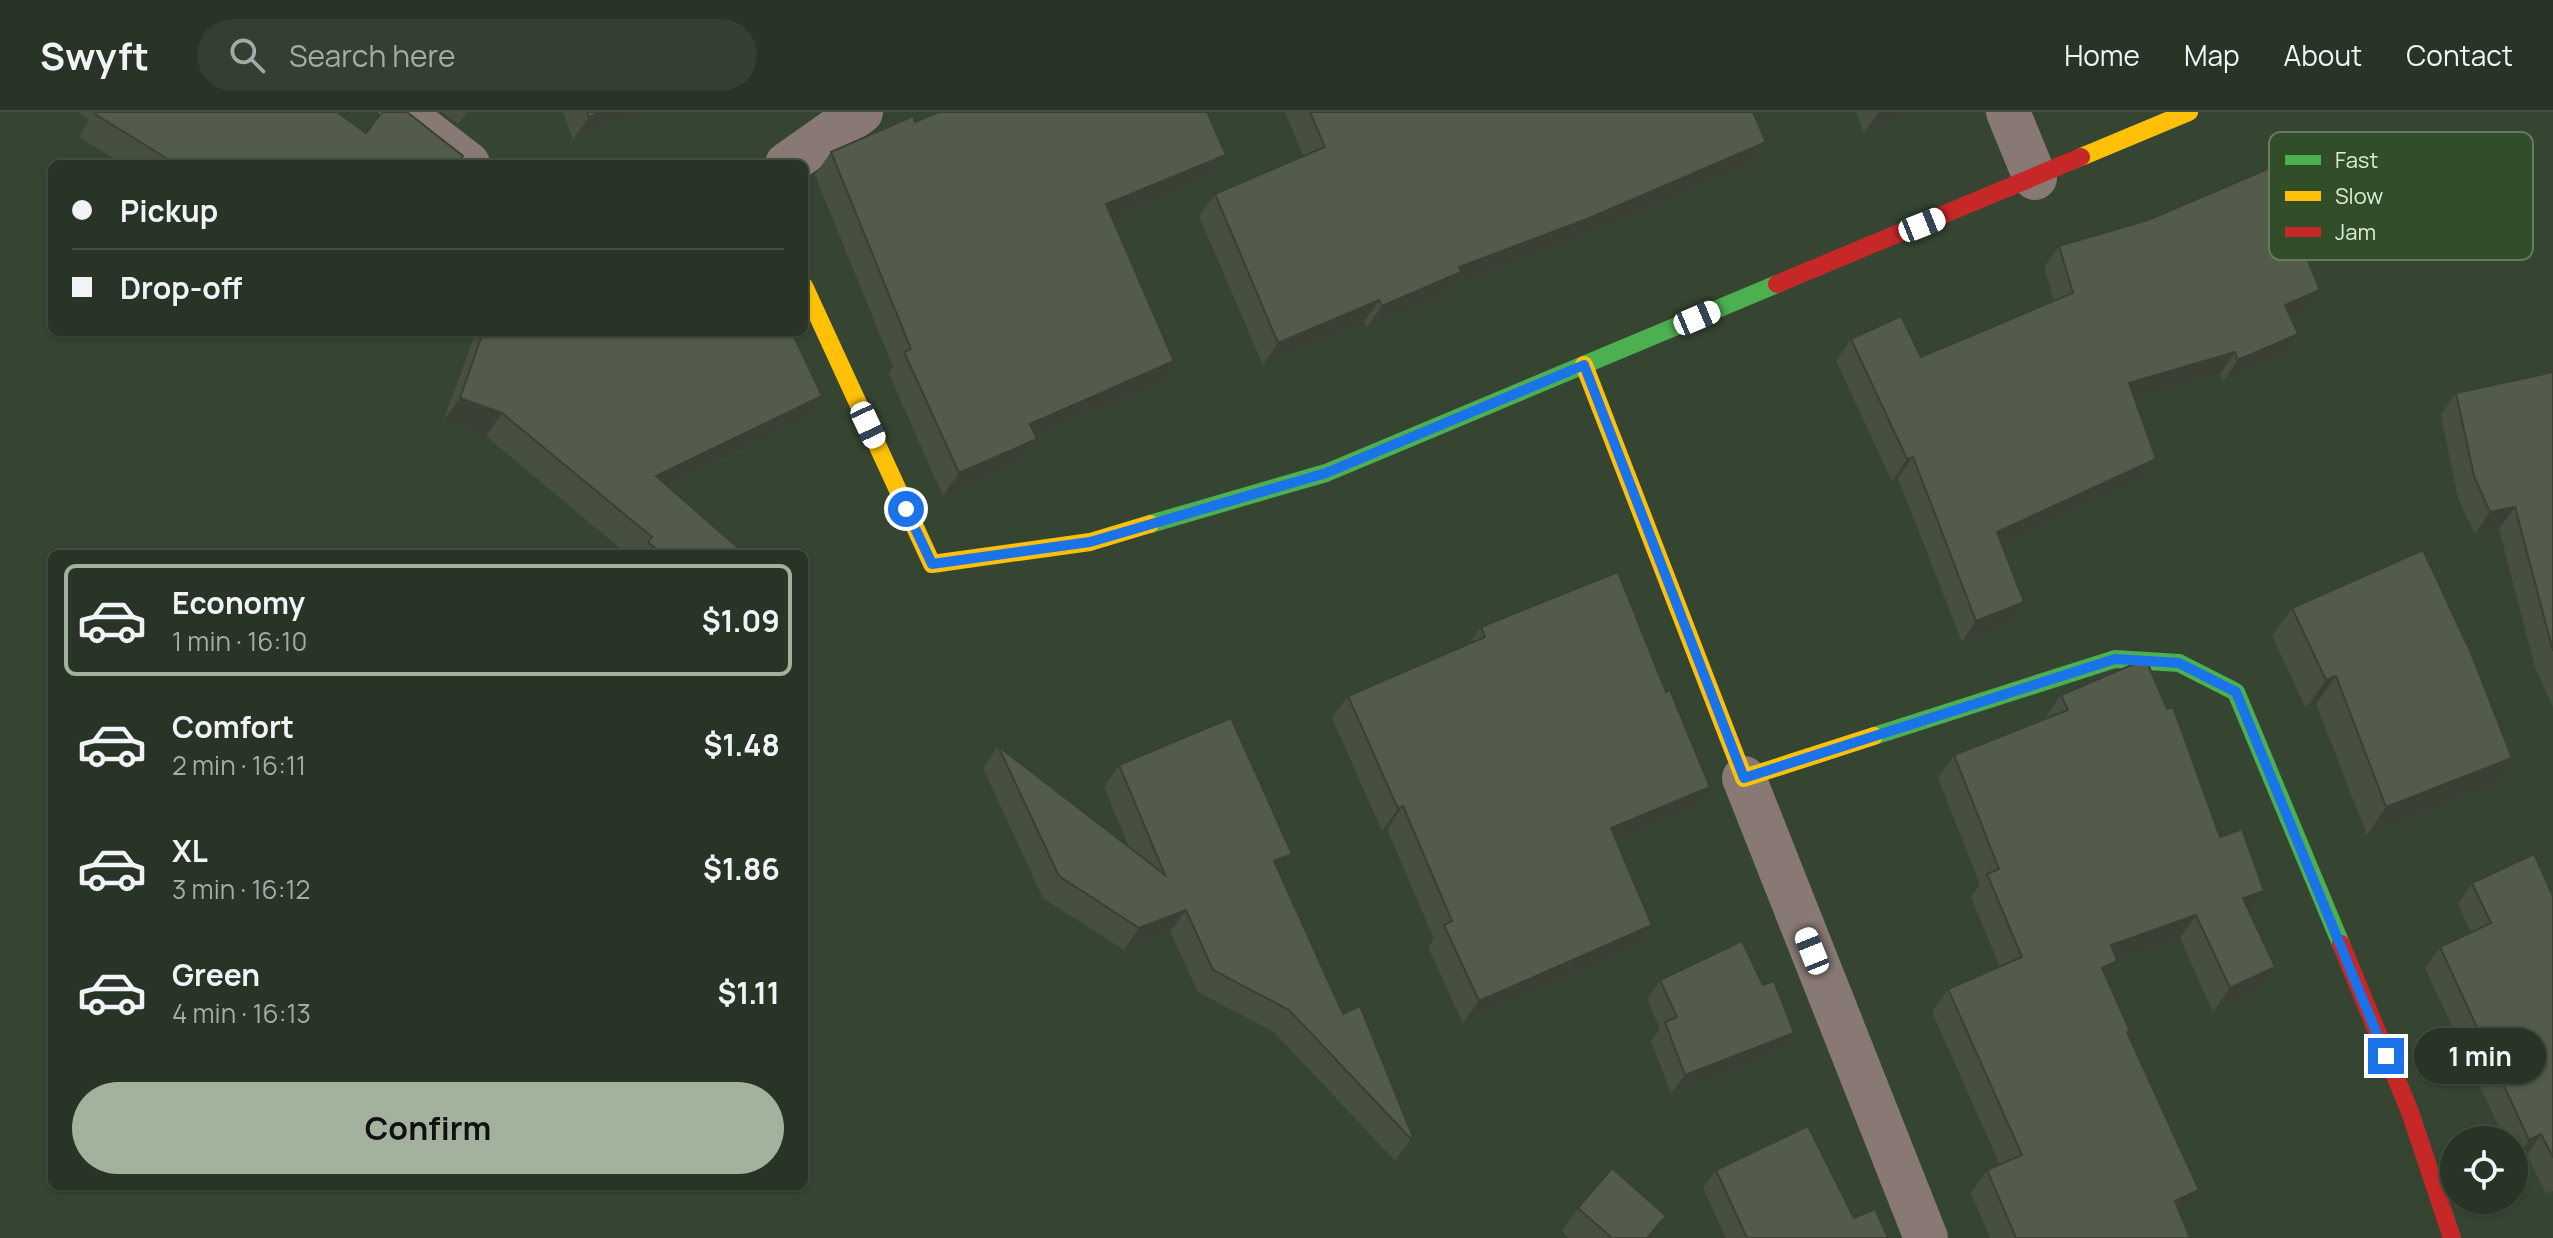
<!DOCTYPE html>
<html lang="en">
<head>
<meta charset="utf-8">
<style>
	:root { --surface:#283426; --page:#343f32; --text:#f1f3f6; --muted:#a5aaa7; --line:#444f43; --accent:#a2b29d }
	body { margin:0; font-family:Manrope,sans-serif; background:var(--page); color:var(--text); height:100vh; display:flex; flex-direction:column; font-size:30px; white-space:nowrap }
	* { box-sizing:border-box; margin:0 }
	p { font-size:26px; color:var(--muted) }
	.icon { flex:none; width:44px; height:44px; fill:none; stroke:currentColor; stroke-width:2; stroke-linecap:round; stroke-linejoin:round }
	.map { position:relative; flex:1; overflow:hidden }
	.panel { position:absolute; left:48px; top:438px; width:760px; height:640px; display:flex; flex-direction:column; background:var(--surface); border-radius:12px; box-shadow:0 2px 6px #0004,0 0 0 2px var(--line) }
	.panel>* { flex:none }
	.hud { position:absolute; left:48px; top:48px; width:760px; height:176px; border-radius:12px; box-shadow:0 2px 6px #0004,0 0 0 2px var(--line); display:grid; align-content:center; height:176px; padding:0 24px; background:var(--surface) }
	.controls { position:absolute; left:2440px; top:1014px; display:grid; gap:16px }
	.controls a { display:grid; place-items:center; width:88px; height:88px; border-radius:50%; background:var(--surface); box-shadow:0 2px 6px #0004,0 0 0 2px var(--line); font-size:40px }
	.end { position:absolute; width:36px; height:36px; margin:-18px; border:10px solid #1a73e8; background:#fff; box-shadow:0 0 0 4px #fff }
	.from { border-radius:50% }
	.bubble { position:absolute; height:56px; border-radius:28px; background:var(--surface); box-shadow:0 2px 6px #0004,0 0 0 2px var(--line); font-size:26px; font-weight:700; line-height:56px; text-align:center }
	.car { position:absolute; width:24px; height:48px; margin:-24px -12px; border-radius:10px; box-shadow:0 0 6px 2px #0007; background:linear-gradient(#fff 24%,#345 0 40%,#fff 0 76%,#345 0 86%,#fff 0) }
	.hud b { display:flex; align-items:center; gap:28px; height:76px; font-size:30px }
	.hud b+b { border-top:2px solid var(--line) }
	.hud i { width:20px; height:20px; background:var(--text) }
	ul { padding:14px 0 0; list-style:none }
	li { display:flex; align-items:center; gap:24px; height:112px; margin:0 16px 12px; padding:0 8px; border:4px solid transparent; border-radius:12px }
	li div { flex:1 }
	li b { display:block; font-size:30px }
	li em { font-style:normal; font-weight:700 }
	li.current { border-color:var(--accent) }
	li>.icon { width:72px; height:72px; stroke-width:1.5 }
	.primary-button { display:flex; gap:16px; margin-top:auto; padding:16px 24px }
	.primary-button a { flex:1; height:92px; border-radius:48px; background:var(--accent); color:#111; font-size:32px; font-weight:700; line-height:92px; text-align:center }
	header { display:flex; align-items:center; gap:48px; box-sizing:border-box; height:112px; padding:0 40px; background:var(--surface); border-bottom:2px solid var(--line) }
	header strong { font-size:38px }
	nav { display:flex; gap:44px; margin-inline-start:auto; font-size:28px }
	.search { width:560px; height:72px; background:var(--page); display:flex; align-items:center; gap:20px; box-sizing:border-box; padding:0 28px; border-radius:44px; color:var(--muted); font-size:30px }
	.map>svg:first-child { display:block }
</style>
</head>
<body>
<header>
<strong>Swyft</strong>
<div class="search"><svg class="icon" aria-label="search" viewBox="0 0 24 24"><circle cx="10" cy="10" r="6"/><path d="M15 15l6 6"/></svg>Search here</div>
<nav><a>Home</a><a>Map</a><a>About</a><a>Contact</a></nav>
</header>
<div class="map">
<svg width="2553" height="1126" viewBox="0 0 2553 1126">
	<rect width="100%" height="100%" fill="#364532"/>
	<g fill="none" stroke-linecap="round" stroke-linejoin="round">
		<path stroke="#887974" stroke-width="44" d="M401 0 468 52
			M2008 0 2035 66
			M787 52 861 0
			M1744 666 1926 1126"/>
		<path stroke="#4caf50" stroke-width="18" d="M1150 412 1326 361 1777 172
			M1874 624 2115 547 2179 551 2236 580 2341 832"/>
		<path stroke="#ffc107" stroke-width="18" d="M2081 45 2189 0
			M804 174 932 452 1090 430 1150 412
			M1584 253 1744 666 1874 624"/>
		<path stroke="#c62828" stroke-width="18" d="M1777 172 2081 45
			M2341 832 2410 1000 2452 1126"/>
	</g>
	<path fill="#474f40" d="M78 0H337L366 21 458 52H122L79 25 89 8Z
		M442 0H468L458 12Z
		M563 0H643L573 27Z
		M1285 0H1753L1766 30 1751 53 1571 129 1451 175 1446 182 1366 216 1364 210 1263 253 1199 104 1215 82 1303 44Z
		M1856 0H1911L1864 21Z
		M915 10 1210 65 1111 106 1158 272 1036 325 1037 327 1021 350 943 384 889 262 893 255 815 63 831 40Z
		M2059 134 2305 199 2291 205 2283 243 2223 269 2220 262 2134 286 2141 368 2001 432 2009 512 1962 530 1898 366 1892 369 1836 249 1851 227 1921 245 2054 189 2044 155Z
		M476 220H792L822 284 806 307 667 374 745 442H627L486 324 443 309Z
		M2553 260V595L2535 555 2499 417 2475 422 2458 386 2441 303 2456 281Z
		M2292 496 2492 674 2367 723 2316 592 2306 596 2272 524Z
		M1481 515 1694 697 1617 730 1652 813 1636 835 1463 911 1428 835 1434 827 1387 717 1382 719 1332 606 1348 584 1470 531Z
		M2061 583 2220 725 2264 779 2250 800 2259 878 2213 900 2180 826 2117 848 2106 865 2128 922 2199 1078 2183 1101 2180 1103 2190 1126H1990L1971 1081 1987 1058 2000 1053 1932 900 1948 877 2000 855 1971 785 1980 772 1938 666 1954 643 2045 606Z
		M998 634 1129 735 1104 675 1119 653 1292 742 1279 760 1343 902 1413 1025 1398 1047 1395 1049 1274 920 1198 880 1170 820 1124 838 1043 786 983 656Z
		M2472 771 2553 784V1079L2546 1082 2527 1043 2515 1048 2514 1028H2505L2425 856 2440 835 2471 821 2458 792Z
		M1660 868 1781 940 1671 982 1651 929 1660 917 1647 887Z
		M1716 1058 1854 1106 1888 1126H1726L1703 1076Z
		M1578 1096 1651 1126H1569L1562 1119Z"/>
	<path fill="#3a4034" d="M601 0H643L573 27 589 5Z
		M1879 0H1911L1864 21Z
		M1766 30 1751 53 1571 129 1451 175 1446 182 1366 216 1382 194 1459 155Z
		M1226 43 1210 65 1090 115 1106 92Z
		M2320 178 2305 199 2270 214 2285 193Z
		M1379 188 1364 210 1263 253 1278 231Z
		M2298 222 2283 243 2223 269 2238 248Z
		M2235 240 2220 262 2114 292 2129 271Z
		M1174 249 1158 272 1014 334 1030 312Z
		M822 284 806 307 639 387 656 364Z
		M460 286 502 301 486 324 443 309Z
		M1037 327 1021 350 943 384 959 361Z
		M1913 345 1898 366 1892 369 1907 347Z
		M2156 347 2141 368 1982 441 1997 420Z
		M2515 395 2499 417 2475 422 2490 400Z
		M2024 490 2009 512 1962 530 1976 509Z
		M2336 564 2316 592 2306 596 2326 568Z
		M2512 646 2492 674 2367 723 2386 695Z
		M1710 675 1694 697 1595 739 1611 716Z
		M1403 694 1387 717 1382 719 1398 697Z
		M1292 742 1276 764 1274 749Z
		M2264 779 2248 802 2243 786Z
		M1186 798 1170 820 1124 838 1139 816Z
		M2196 803 2180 826 2095 856 2111 833Z
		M1652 813 1636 835 1463 911 1479 889Z
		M2117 849 2101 872 2102 856Z
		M2275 855 2259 878 2213 900 2230 876Z
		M1794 921 1781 940 1671 982 1685 963Z
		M2541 1022 2527 1043 2515 1048 2529 1028Z
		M1413 1025 1398 1047 1395 1049 1411 1027Z
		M2199 1078 2183 1101 2158 1112 2175 1089Z
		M1666 1104 1651 1126H1647Z"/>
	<path fill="#535c4b" stroke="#3a4034" stroke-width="2" d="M96 0H337L366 21 382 0H407L463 44 457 52H176L95 2Z
		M587 0H601L589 5Z
		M939 0H1207L1226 43 1106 92 1174 249 1030 312 1037 327 959 361 904 240 911 237 831 40 913 4 915 10Z
		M1310 0H1753L1766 30 1587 107 1459 155 1461 160 1382 194 1379 188 1278 231 1215 82 1325 35Z
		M2270 56 2320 178 2285 193 2298 222 2238 248 2235 240 2129 271 2156 347 1997 420 2024 490 1976 509 1913 345 1907 347 1851 227 1901 204 1921 245 2073 181 2059 134 2148 108Z
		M483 220H792L822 284 656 364 745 442H662L648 430 652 425 502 301 460 286Z
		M2553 260V539L2515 395 2490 400 2474 364 2456 281Z
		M2423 438 2471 541 2512 646 2386 695 2336 564 2326 568 2292 496Z
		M1618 460 1666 580 1670 578 1710 675 1611 716 1652 813 1479 889 1444 813 1452 809 1403 694 1398 697 1348 584 1485 525 1481 515Z
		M2141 549 2147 550 2167 597 2173 595 2220 725 2242 717 2264 779 2243 786 2275 855 2230 876 2196 803 2111 833 2117 849 2102 856 2130 919 2127 920 2199 1078 2175 1089 2190 1126H2016L1987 1058 2022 1043 1948 877 2022 845 1987 762 1999 757 1954 643 2068 598 2061 583Z
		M1231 606 1292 742 1274 749 1343 902 1360 894 1413 1025 1411 1027 1289 898 1213 858 1186 798 1139 816 1059 764 998 634 1165 763 1119 653Z
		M2534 742 2553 784V1045L2541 1022 2529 1028 2440 835 2491 811 2472 771Z
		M1742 829 1763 873 1774 869 1794 921 1685 963 1665 910 1677 905 1660 868Z
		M1808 1014 1854 1106 1875 1097 1888 1126H1747L1716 1058Z
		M1612 1056 1666 1104 1647 1126H1612L1578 1096Z"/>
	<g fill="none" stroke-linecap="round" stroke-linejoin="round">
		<path stroke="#1a73e8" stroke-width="10" d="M906 397 932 452 1090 430 1326 361 1584 253 1744 666 2115 547 2179 551 2236 580 2386 944"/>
	</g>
	<rect x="2269" y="20" width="264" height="128" rx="12" fill="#324d2a" stroke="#657d5e" stroke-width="2"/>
	<rect x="2285" y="43" width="36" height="10" fill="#4caf50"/>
	<rect x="2285" y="79" width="36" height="10" fill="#ffc107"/>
	<rect x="2285" y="115" width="36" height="10" fill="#c62828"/>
	<g font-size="22" fill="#dcedd7">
		<text x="2335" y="56">Fast</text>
		<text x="2335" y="92">Slow</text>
		<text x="2335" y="128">Jam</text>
	</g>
</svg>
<div class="controls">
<a><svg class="icon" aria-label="locate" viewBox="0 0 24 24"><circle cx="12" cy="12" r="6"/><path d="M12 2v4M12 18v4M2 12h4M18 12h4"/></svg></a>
</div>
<i class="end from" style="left:906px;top:397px"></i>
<i class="end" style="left:2386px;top:944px"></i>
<div class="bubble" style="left:2414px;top:916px;width:132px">1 min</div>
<i class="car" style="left:1922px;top:113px;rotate:68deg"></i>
<i class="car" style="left:1697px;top:206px;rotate:67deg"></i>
<i class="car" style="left:868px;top:313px;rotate:155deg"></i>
<i class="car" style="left:1812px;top:839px;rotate:338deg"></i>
<div class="hud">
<b><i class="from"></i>Pickup</b>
<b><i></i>Drop-off</b>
</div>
<section class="panel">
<ul>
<li class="current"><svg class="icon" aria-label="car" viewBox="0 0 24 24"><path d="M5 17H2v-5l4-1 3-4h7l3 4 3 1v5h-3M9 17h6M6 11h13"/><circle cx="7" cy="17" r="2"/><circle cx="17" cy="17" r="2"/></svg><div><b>Economy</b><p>1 min · 16:10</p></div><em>$1.09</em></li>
<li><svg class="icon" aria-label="car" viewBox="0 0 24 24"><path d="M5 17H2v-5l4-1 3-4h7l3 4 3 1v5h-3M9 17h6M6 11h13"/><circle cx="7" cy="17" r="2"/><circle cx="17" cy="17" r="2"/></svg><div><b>Comfort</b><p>2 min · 16:11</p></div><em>$1.48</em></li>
<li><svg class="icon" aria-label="car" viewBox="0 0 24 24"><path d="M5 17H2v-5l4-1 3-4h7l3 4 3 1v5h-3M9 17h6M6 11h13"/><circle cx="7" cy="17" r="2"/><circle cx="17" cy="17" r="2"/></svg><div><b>XL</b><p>3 min · 16:12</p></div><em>$1.86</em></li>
<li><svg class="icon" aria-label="car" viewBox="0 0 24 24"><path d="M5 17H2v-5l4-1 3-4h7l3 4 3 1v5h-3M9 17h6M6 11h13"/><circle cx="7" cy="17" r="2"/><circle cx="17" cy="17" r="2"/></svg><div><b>Green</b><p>4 min · 16:13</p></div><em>$1.11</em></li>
</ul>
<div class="primary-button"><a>Confirm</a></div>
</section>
</div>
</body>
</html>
